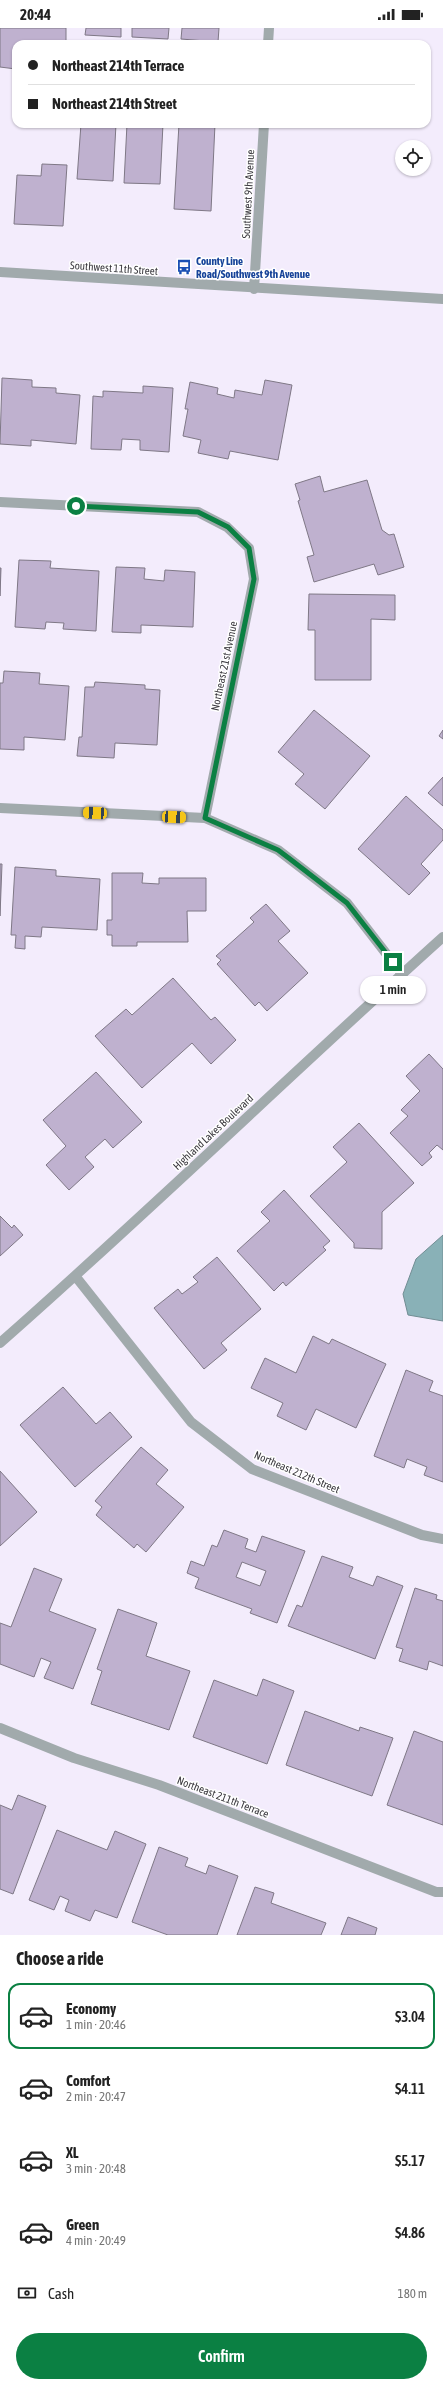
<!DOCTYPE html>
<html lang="en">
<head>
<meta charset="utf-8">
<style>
	:root { --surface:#fff; --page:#f6f6f6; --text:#222; --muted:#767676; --line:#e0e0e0; --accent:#0b8043 }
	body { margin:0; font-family:"Asap Condensed",sans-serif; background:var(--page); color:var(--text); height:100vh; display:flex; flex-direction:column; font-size:15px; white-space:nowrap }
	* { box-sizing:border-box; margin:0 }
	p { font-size:13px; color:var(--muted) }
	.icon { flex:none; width:22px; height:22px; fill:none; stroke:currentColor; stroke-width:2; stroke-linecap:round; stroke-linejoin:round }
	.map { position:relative; height:1907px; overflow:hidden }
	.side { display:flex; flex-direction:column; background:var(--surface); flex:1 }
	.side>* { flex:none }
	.hud { position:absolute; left:12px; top:12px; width:419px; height:88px; border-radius:12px; box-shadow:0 1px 3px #0004; display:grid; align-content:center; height:88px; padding:0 16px; background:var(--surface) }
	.tools { position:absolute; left:395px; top:112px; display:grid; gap:8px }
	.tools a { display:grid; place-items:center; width:36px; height:36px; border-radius:50%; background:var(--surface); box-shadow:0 1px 3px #0004; font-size:20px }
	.end { position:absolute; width:18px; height:18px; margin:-9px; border:5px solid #0b8043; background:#fff; box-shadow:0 0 0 2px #fff }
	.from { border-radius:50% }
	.bubble { position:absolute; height:28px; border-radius:14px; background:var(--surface); box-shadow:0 1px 3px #0004; font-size:13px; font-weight:600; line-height:28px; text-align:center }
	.car { position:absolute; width:12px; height:24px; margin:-12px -6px; border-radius:5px; box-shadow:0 0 3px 1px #0007; background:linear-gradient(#f5c518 24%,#345 0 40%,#f5c518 0 76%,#345 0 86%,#f5c518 0) }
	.hud b { display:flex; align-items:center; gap:14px; height:38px; font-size:15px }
	.hud b+b { border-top:1px solid var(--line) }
	.hud i { width:10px; height:10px; background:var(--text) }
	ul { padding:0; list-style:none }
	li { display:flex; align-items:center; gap:12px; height:66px; margin:0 8px 6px; padding:0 8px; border:2px solid transparent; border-radius:12px }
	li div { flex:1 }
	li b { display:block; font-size:15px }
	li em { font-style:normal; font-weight:600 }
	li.on { border-color:var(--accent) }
	li>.icon { width:36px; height:36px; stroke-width:1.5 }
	h2 { padding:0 16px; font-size:18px; line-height:48px }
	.pay { display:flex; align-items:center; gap:10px; height:44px; padding:0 16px; font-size:15px }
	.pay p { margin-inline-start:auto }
	.cta { display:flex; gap:8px; margin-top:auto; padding:8px 16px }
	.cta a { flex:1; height:46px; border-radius:24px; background:var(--accent); color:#fff; font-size:16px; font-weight:600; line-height:46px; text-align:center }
	.status { display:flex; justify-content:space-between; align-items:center; height:28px; padding:0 20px; background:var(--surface); direction:ltr }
	.status svg { height:11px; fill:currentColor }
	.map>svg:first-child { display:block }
</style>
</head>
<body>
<div class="status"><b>20:44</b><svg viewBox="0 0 49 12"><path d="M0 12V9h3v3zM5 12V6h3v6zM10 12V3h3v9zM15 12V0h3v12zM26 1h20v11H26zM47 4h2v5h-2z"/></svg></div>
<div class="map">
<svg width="443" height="1907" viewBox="0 0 443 1907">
	<rect width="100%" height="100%" fill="#f3ecfc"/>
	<path fill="#89b1b7" stroke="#718d93" d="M443 1207V1293L408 1287 403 1266 416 1231Z"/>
	<path fill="#bfb1cf" stroke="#7f7886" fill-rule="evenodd" d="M0 0H66V16H16V41L0 39Z
		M86 0H121V9L85 7Z
		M132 0H169L168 11 132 9Z
		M182 0H219L218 14 181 11Z
		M81 96H116L113 153 77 151Z
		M127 96H163L160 156 124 155Z
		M179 96H215L211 183 174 181Z
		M42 136 67 137 63 198 14 196 17 147 41 148Z
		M2 350 32 352V359L56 360V365L80 367 76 416 31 412V418L0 416Z
		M265 352 292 357 278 432 230 423 228 431 198 425 201 412 183 408 188 381H185L190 354 218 360 217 366 234 370 235 362 262 367Z
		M143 358 173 360 169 424 140 422V412L122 411 121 422 91 421 93 368 103 369V363L143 365Z
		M320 448 324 464 367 452 382 502 389 507 394 506 404 539 378 547 374 536 314 554 307 529 314 527 298 473 300 472 295 456Z
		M19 532 51 533 50 540 99 543 96 603 63 601 64 595 46 594 45 601 15 599Z
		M116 539 145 540 144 551 164 553 165 542 195 544 193 599 141 597V605L112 604Z
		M0 540H1L0 568Z
		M309 566 395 567V592L371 591V652H315V602H308Z
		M4 643 40 645 39 656 69 658 65 712 24 709V722L0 721V655H3Z
		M95 654 145 657V661L160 662 157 717 115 715 114 730 77 728 79 709H82L85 659H94Z
		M314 682 370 728 325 781 295 756 304 746 278 724Z
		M443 702V711L439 708Z
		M443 749V778L428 765Z
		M406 768 443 802V812L421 836 430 845 409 867 358 821Z
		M0 836H2L0 888Z
		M15 839 56 842V848L100 851 97 902 42 899 41 909 25 908V921L15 920 16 907H11Z
		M112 845H143L142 855 159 856V850H206V883H187L188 914H137V918H112V907H107V892H112Z
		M266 876 290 903 278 913 308 945 267 983 259 974 255 978 217 936 221 932 216 928 254 894 250 890Z
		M173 950 211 992 215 989 236 1012 211 1036 192 1015 142 1060 95 1008 126 981 132 987Z
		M429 1026 443 1041V1122L437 1117 429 1125 432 1129 422 1138 390 1105 408 1088 401 1082 420 1063 406 1048Z
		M96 1044 142 1094 113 1120 105 1111 85 1129 94 1139 69 1162 46 1137 66 1118 43 1092Z
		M359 1095 414 1155 382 1184V1221L354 1220V1215L310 1168 347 1134 333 1119Z
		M284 1162 330 1213 323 1219 326 1222 286 1258 283 1254 274 1263 237 1223 270 1193 261 1184Z
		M0 1188 12 1200 14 1197 23 1207 0 1228Z
		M217 1229 261 1281 221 1315 227 1322 204 1341 154 1280 178 1261 182 1266 198 1254 193 1249Z
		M313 1308 329 1316 332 1311 386 1336 356 1400 316 1381 306 1402 277 1388 283 1375 251 1360 265 1330 296 1345Z
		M406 1342 433 1353 429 1363 443 1368V1454L424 1447 427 1439 407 1431 404 1440 374 1428Z
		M63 1359 96 1396 110 1384 132 1409 75 1459 20 1397Z
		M141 1419 168 1442 156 1456 184 1479 146 1524 137 1516 134 1520 96 1487 102 1479 95 1473Z
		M0 1443 37 1484 0 1518Z
		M224 1502 248 1511 245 1520 256 1524 262 1508 305 1523 277 1595 250 1585 252 1581 195 1560 199 1550 187 1545 191 1533 204 1538 212 1517 217 1519ZM242 1534 266 1543 260 1558 236 1549Z
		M322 1528 353 1539 349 1549 373 1558 377 1548 403 1558 375 1631 288 1598 297 1577 302 1579Z
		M34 1540 62 1551 49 1583 96 1601 73 1661 44 1650 51 1634 41 1630 34 1649 0 1636V1595L11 1599Z
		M415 1560 437 1567 436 1571 443 1573V1638L429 1633 427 1642 399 1633 403 1621 396 1619Z
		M118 1581 157 1595 146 1628 190 1643 169 1702 91 1676 102 1643 97 1641Z
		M263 1651 294 1663 267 1736 193 1709 214 1652 257 1668Z
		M305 1683 359 1703 360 1699 393 1710 372 1768 286 1737Z
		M414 1703 443 1714V1797L387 1777Z
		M18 1767 46 1778 13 1866 0 1861V1777L12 1782Z
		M57 1802 107 1822 115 1803 146 1816 117 1890 95 1882 90 1893 65 1883 69 1872 60 1868 54 1882 29 1872Z
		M159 1819 188 1830 185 1838 206 1846 209 1837 238 1848 217 1907H168L132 1894Z
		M255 1859 274 1865 271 1875 326 1895 321 1907H237Z
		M348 1889 377 1900 375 1907H341Z"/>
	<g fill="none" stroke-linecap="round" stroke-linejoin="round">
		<path stroke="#a1aaac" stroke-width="10" d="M268 16 269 0
			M0 244 443 271
			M254 261 264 96
			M0 474 198 484 227 499 249 520 254 551 205 790
			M0 780 205 790 278 822 347 875 402 946
			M76 1249 191 1394 252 1441 422 1507 443 1511
			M0 1315C150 1183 294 1043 443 909
			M0 1700 74 1730 159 1757 436 1864H443"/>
	</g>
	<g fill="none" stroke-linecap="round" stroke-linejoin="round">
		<path stroke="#0b8043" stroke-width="5" d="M76 478 198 484 228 499 249 520 254 551 205 790 278 822 290 831 347 875 393 934"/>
	</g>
	<defs>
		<g id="bus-bare" transform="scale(1.2)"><path d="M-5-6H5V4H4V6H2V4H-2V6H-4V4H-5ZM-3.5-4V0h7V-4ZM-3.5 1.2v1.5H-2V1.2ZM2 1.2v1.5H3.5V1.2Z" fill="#1a4fb4" stroke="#fff" stroke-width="2.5" paint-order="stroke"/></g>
	</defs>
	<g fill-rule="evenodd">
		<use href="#bus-bare" x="184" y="239"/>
	</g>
	<g text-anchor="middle" stroke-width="3" stroke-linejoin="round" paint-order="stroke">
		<g font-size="11" fill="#3a383e" stroke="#fff">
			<text transform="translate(248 166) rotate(-87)" y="4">Southwest 9th Avenue</text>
			<text transform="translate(114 240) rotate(4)" y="4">Southwest 11th Street</text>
			<text transform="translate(224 638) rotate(-78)" y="4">Northeast 21st Avenue</text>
			<text transform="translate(213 1104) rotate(-43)" y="4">Highland Lakes Boulevard</text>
			<text transform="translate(297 1444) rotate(23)" y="4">Northeast 212th Street</text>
			<text transform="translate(223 1769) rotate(21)" y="4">Northeast 211th Terrace</text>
		</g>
		<g font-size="11" font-weight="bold" fill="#164399" stroke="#fff" text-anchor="start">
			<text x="196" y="237">County Line<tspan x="196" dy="13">Road/Southwest 9th Avenue</tspan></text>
		</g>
	</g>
</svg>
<div class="tools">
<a><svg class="icon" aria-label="locate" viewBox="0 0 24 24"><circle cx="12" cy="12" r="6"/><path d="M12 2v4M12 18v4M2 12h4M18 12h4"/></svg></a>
</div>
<i class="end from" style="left:76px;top:478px"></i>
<i class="end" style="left:393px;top:934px"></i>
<div class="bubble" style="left:360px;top:948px;width:66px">1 min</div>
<i class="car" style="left:95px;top:785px;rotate:273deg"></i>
<i class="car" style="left:174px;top:789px;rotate:93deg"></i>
<div class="hud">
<b><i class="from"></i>Northeast 214th Terrace</b>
<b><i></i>Northeast 214th Street</b>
</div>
</div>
<section class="side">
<h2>Choose a ride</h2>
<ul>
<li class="on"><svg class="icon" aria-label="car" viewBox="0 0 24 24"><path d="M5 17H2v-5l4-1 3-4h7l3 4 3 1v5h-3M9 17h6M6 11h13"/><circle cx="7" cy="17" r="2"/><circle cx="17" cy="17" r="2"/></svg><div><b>Economy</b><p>1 min · 20:46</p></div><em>$3.04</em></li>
<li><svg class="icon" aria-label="car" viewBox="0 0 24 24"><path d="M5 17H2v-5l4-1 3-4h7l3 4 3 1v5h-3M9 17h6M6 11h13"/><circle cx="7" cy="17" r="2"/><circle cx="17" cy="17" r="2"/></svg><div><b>Comfort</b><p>2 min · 20:47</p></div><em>$4.11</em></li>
<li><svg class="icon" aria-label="car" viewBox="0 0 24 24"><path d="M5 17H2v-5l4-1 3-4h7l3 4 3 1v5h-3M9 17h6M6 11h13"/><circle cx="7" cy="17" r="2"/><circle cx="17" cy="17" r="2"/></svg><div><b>XL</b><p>3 min · 20:48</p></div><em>$5.17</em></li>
<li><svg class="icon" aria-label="car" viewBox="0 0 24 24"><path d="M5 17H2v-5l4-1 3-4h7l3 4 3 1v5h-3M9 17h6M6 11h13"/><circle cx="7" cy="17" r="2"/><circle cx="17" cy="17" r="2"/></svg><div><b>Green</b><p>4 min · 20:49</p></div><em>$4.86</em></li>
</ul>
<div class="pay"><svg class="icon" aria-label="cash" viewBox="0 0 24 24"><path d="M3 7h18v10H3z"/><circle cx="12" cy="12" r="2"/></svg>Cash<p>180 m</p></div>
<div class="cta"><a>Confirm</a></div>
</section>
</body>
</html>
